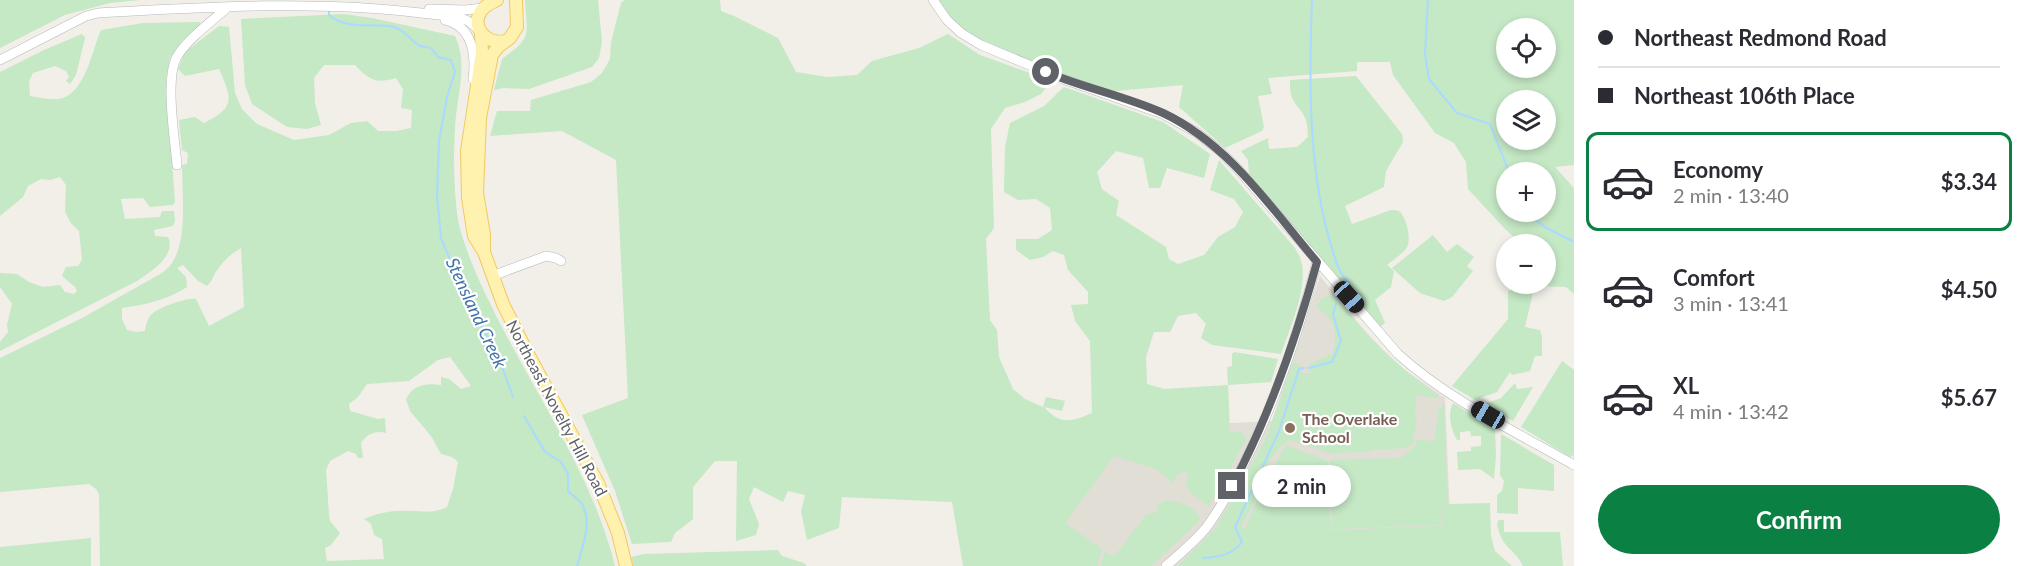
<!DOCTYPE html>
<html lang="en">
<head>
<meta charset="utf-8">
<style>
	:root { --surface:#fff; --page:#f2f2f3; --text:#2b2b33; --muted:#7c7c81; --line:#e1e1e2; --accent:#0b8043 }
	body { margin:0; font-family:Lato,sans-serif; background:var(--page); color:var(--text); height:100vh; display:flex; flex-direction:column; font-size:22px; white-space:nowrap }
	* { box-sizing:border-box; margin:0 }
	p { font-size:20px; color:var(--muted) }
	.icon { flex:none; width:33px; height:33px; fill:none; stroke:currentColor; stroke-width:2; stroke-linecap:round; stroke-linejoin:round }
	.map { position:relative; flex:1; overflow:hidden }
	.sheet { display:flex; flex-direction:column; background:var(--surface); width:450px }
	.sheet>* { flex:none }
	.guide { display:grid; align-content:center; height:132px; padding:0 24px; background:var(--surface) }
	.fabs { position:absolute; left:1496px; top:18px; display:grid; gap:12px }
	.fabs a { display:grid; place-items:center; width:60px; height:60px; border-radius:50%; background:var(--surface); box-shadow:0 3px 9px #0003; font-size:30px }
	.end { position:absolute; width:27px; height:27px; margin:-14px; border:8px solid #5f6368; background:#fff; box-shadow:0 0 0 3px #fff }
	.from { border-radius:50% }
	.bubble { position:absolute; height:42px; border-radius:21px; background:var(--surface); box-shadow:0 3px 9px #0003; font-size:20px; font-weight:700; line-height:42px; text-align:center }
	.car { position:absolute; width:18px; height:36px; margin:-18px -9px; border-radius:8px; box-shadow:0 0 4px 2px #0007; background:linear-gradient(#222 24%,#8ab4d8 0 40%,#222 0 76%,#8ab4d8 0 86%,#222 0) }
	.guide b { display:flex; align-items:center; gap:21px; height:57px; font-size:22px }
	.guide b+b { border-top:2px solid var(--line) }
	.guide i { width:15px; height:15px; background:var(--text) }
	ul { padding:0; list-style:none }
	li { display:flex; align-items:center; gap:18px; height:99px; margin:0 12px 9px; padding:0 12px; border:3px solid transparent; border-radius:12px }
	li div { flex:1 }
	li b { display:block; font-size:22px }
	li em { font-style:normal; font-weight:700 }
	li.current { border-color:var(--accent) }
	li>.icon { width:54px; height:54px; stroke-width:1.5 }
	.action { display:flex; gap:12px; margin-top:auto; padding:12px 24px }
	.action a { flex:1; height:69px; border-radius:36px; background:var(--accent); color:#fff; font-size:24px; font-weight:700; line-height:69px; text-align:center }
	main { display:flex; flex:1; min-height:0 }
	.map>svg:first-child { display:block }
</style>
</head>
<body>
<main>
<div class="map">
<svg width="1574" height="566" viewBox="0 0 1574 566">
	<rect width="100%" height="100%" fill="#f1efe8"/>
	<path fill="#e1ded6" d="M1320 276 1386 357 1445 398 1452 566H999L995 435 1272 421Z"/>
	<path fill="#c5e8c5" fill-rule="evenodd" d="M0 0H140L110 3 65 15 0 48Z
		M525 0H598L602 42 599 58 592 67 529 89 504 88 494 90 502 59C533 37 527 35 525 0Z
		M625 0H720L721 11 734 16 778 38 796 72 827 77 857 75 872 61 919 48 948 34 980 55 1041 77 1048 85 1041 94 1025 102 1005 108 991 129 994 228 986 239 990 320 997 330 999 357 1013 389 1025 399 1043 407 1046 397 1065 401 1062 411 1044 407C1060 425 1071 422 1092 413L1090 341 1075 321 1071 305 1088 304V292L1068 270 1064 255 1053 251 1043 257 1030 260 1016 250V239H1038L1052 230 1050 208 1036 199 1018 200 1004 192 1005 147 1010 123 1044 106 1064 87 1163 122 1210 154 1204 178 1167 168 1160 188H1149L1143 158 1116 151 1097 172 1102 189 1119 201 1116 215 1166 247 1169 259 1178 264 1204 255 1218 237 1235 227 1243 212 1234 199 1210 190 1219 160 1295 248C1297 252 1300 256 1301 261 1309 286 1289 330 1281 354L1212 345 1201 338 1206 324 1196 313 1178 316 1170 332H1154L1146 357 1147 384 1164 389 1228 385 1227 367 1232 366V354L1234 352 1278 359 1271 382 1228 385 1230 432H1240L1247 438 1209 506 1193 495 1186 486 1188 477 1186 472 1178 473 1173 483 1158 470 1114 456 1065 523 1102 549 1098 566H963L952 502 842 497 839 528 807 540 801 511 805 495 788 491 783 502 754 487 749 499 759 524 756 535 736 541 737 461H715L693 487V519L675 533 671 542 632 544 615 491 582 415 628 398 616 160 562 131 490 136 497 111H530L531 100 591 82 602 73 610 59 611 42 621 3Z
		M939 0H1574V165L1555 167 1574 188V294L1566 287 1537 286 1536 284H1545V244H1522L1505 229 1468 189 1466 162 1454 143 1435 133 1393 75 1390 62H1357V71L1268 78 1272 94 1258 96 1264 127 1262 131 1225 148 1179 107 1183 85 1104 92 1059 76 973 36 949 17ZM1506 28H1545V68H1506ZM1506 100H1545V140H1506ZM1506 172H1545V212H1506Z
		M343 14 372 18 455 36C469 66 456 97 455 129 453 154 454 205 460 229 470 264 486 296 503 329 543 406 594 481 615 566H100L99 494 96 489 89 484 0 492V358L82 318 162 273C165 270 170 267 172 263 188 239 182 193 182 165L187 164 188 153 182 150 179 120 195 117 204 123C236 108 232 98 219 69L185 76 178 69 185 52 219 26 229 27 235 93 242 109 257 124 294 140 329 135 351 123 367 121 378 131H396L411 128 412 110 401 108 403 89 396 78C376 84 369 80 355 65H324L314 78 315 103 321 125 307 129 287 127 252 104 245 85 241 19ZM241 248 244 307 209 326 196 299C188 297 160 307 153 313 148 317 146 324 145 331L136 332 127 330 122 319V308C144 305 168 300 187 287L186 277 177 268 183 265 198 281 207 286C213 281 213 275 218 269 224 260 232 253 241 248ZM450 357 471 386 461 389 449 379 441 377V385C426 383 414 384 406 399L410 411 431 436 441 454 452 457 458 462 453 489 447 507C433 514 423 511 408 511 393 510 378 513 364 519L371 524 374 535 382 539 384 559 327 561 325 548 331 545 340 533 330 521 329 514 326 470 330 461 348 451 356 454 358 458H363L361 443C367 434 375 430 386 433L385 418 378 419 350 411 349 404 358 397 367 384 409 381 438 360Z
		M200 22 199 28 183 40 170 58 166 79 175 202 173 205 150 207 143 198 121 199 125 219 160 217 162 211H174L175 221 173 226 154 230 155 236 168 237C177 256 150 272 137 281L0 351V342L8 332 7 325 12 304 0 287V273L17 274 29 282 43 287 60 285 65 292 74 294 77 291 75 287 62 276 66 267 78 266 82 260 79 231 70 222 65 211 66 185 60 177 50 180 41 179 28 186 23 197 0 216V72L44 50 82 34 85 38 76 75 70 84 66 81 69 77 66 71 55 66 33 73 29 81 30 96C38 97 49 100 58 99 85 96 92 50 101 30L143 23Z
		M1356 76 1402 134 1403 142 1386 171 1384 187 1345 206 1352 224 1391 210C1394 210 1398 210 1400 212 1407 219 1412 241 1406 249 1401 255 1393 260 1387 265L1394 271 1391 287 1375 300 1385 323 1379 328 1249 174 1248 160 1241 151 1268 138 1269 149 1297 147 1308 137C1307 113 1304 117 1293 100 1290 95 1290 87 1290 80Z
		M1433 235 1447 252 1457 244 1474 257 1467 266 1473 271 1452 297 1444 301 1420 293 1392 268Z
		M1530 284H1535L1525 327 1540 330 1542 336V356H1535L1530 371 1512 375 1510 372 1497 392 1475 400 1452 386 1508 319V291Z
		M1330 295 1336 298C1366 334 1396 366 1435 393L1438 395 1437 398 1416 395 1415 417 1417 418 1413 443 1406 448 1372 450 1370 452 1329 453 1290 440C1267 451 1262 484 1253 505 1249 512 1245 519 1241 526L1245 529 1265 482 1286 445 1328 461 1331 530 1443 526 1442 494V525L1332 529 1330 460 1401 458 1416 445 1417 440 1435 441 1438 411 1444 403 1448 504 1490 503 1491 536 1495 551 1512 566H1178L1214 530 1232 501 1266 438 1293 363 1300 364 1304 378 1305 373 1324 374 1310 372 1309 364 1332 354C1339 335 1335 318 1317 308L1320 300Z
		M1562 361 1574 370V459L1573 455 1570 457 1521 427Z
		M1515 383 1517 389 1533 387 1513 421 1482 405 1501 398Z
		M1453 403 1495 429 1496 456 1494 479 1480 469 1458 470 1457 452 1471 451V447L1481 446V436H1471L1470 431 1460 432V440H1457C1451 429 1447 415 1453 403Z
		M1501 434 1554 465V491L1518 488V514L1497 513V495L1502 491 1504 481 1500 475Z
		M1166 500C1179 502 1195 505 1200 519L1198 522 1151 566H1101L1105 551 1114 557 1146 515 1157 512 1159 504Z
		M1499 520H1504V532H1560L1563 566H1523C1514 547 1501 549 1497 523Z
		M91 538V566H0V547Z
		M778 550 782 556 804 563 807 566H633L631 557 644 554Z"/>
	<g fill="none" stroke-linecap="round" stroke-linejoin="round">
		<path stroke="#aadaff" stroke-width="2" d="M1312 0C1309 78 1308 171 1331 245 1335 260 1338 271 1348 282V287
			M1428 0 1425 54 1429 79 1457 113 1490 124 1509 172
			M329 11V15C348 31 371 22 394 27 405 30 408 38 417 44 420 47 426 47 431 48L438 57 451 60 455 72 447 97 439 141 437 196 441 238 468 304 496 350 513 397
			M1525 212 1545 227 1574 242
			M1308 368 1332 362 1341 341 1333 315 1336 303
			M524 416 545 452 561 462 568 474V491C572 495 579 500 582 504 593 523 582 547 577 566
			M1203 558C1218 557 1233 555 1242 542L1235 527 1279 431 1299 369 1304 368"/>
		<g stroke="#b5b8bc" stroke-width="10">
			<path id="minor" d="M933 0 947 20 961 33 981 45 1063 79 1163 114 1196 132 1220 151 1238 169 1398 354C1449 400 1514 431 1574 465
				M429 9 465 10 483 8
				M445 20C473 26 476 56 473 79
				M0 60 86 16 98 13C203 7 317 0 421 13 435 15 453 15 466 20 472 23 476 27 480 32
				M177 165C175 140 164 75 178 55 189 38 212 21 228 7
				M492 276 546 256 556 258 561 261
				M1166 566C1180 554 1194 542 1206 528 1218 512 1228 494 1237 477 1274 409 1297 336 1317 262"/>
		</g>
		<g stroke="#f2c960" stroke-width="14">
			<path id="major" d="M497 0C491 3 485 5 481 11 470 28 488 45 505 41
				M481 33 482 53 467 151 468 198 474 236 484 252 503 304 526 350 598 483 618 533 626 566
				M484 251V235L477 193 480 118 492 55 498 47 510 38 517 27 516 0"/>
		</g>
		<use href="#minor" stroke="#fff" stroke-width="9"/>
		<use href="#major" stroke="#fff2af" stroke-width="12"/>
	</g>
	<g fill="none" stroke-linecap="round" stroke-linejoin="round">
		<path stroke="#5f6368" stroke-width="8" d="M1046 72C1084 88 1125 96 1163 113 1229 144 1271 208 1317 262 1296 339 1270 415 1232 486"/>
	</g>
	<circle fill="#8d6e63" stroke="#fff" stroke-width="2" cx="1290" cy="428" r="6"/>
	<g text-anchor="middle" stroke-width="4.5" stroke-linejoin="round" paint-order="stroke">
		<g font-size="16" fill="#5f6368" stroke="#fff">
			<text transform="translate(557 408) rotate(62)" y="6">Northeast Novelty Hill Road</text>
		</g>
		<g font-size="16" font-weight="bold" fill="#785e54" stroke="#fff" text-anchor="start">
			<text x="1302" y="425">The Overlake<tspan x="1302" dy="18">School</tspan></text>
		</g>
		<g font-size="18" font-style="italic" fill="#4174aa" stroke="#fff">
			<text transform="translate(476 313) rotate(65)" y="6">Stensland Creek</text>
		</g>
	</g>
</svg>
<div class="fabs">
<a><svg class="icon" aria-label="locate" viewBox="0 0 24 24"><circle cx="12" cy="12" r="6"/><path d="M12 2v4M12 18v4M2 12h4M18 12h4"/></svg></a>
<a><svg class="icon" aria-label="layers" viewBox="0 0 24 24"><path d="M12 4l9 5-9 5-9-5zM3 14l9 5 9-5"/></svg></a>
<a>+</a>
<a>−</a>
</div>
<i class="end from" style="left:1046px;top:72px"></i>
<i class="end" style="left:1232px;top:486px"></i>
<div class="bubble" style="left:1252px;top:465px;width:99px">2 min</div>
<i class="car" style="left:1349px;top:297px;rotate:138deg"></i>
<i class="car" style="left:1488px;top:415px;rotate:300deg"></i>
</div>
<section class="sheet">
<div class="guide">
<b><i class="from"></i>Northeast Redmond Road</b>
<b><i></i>Northeast 106th Place</b>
</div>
<ul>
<li class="current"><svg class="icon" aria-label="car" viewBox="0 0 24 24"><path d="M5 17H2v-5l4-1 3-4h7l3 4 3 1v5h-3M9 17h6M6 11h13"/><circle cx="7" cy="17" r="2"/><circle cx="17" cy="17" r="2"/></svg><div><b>Economy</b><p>2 min · 13:40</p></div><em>$3.34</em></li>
<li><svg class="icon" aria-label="car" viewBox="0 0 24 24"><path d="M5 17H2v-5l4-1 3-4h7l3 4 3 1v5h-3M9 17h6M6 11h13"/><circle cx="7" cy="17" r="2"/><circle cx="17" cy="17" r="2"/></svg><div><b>Comfort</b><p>3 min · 13:41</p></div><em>$4.50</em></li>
<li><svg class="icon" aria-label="car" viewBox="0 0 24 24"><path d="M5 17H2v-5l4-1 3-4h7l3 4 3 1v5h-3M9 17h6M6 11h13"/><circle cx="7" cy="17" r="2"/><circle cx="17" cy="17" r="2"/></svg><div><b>XL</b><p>4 min · 13:42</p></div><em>$5.67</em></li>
</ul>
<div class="action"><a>Confirm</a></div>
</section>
</main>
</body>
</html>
